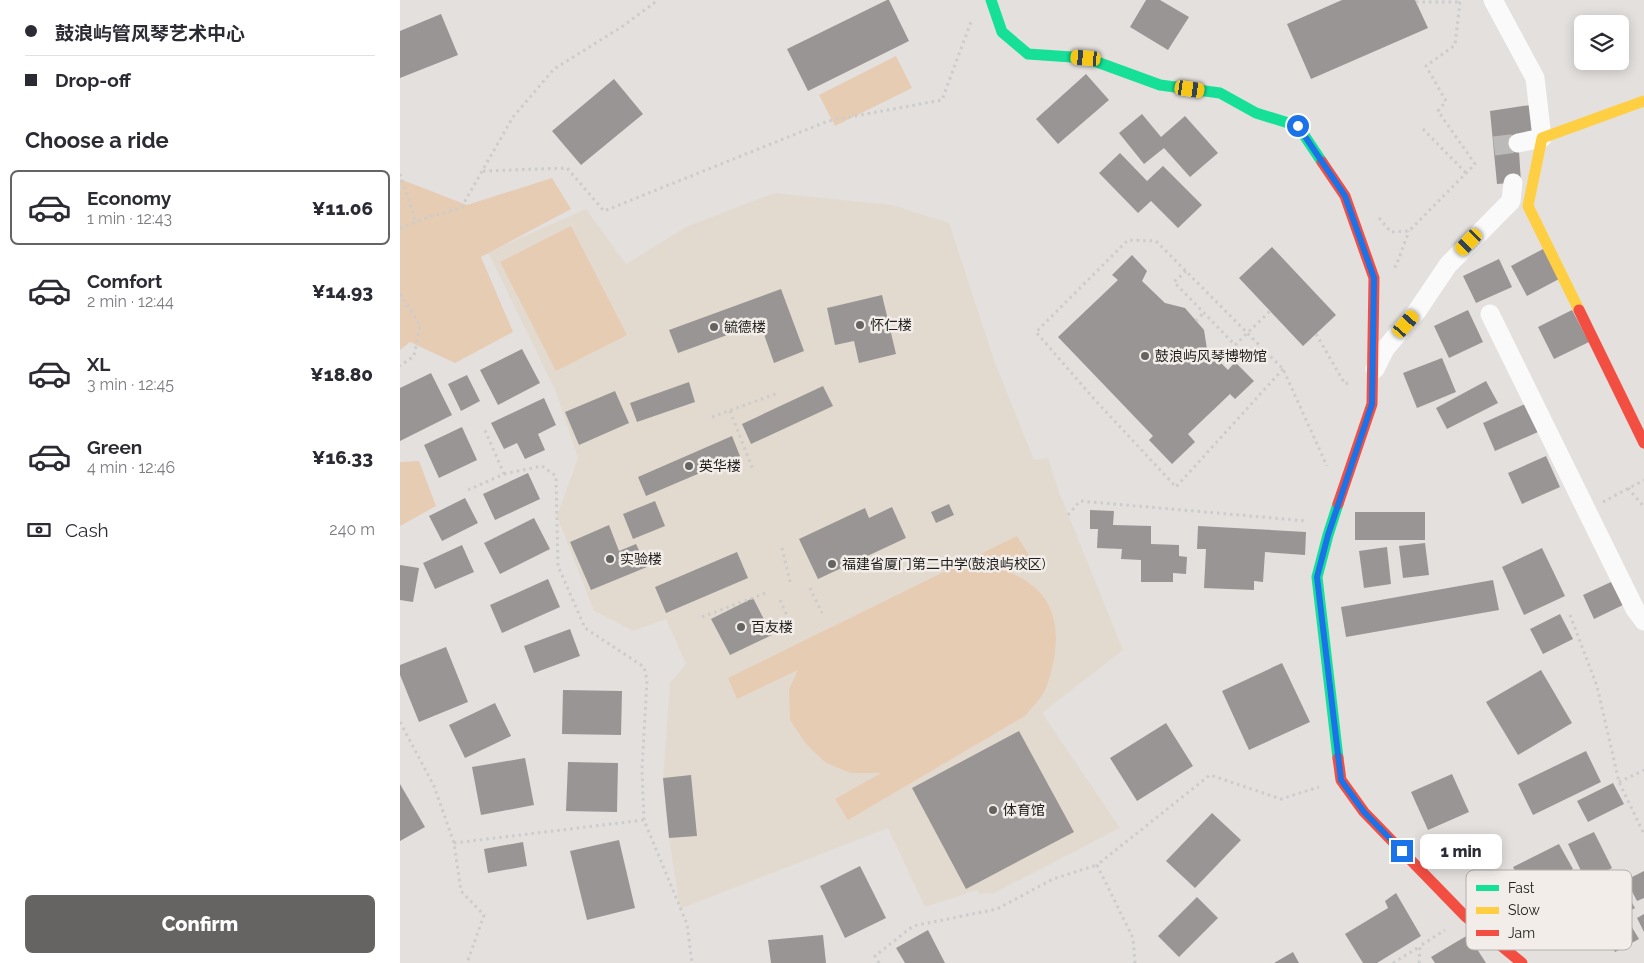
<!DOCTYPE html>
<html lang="en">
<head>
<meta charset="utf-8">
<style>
	:root { --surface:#fff; --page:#f7f7f7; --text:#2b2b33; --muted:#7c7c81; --line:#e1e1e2; --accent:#666462 }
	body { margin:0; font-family:Raleway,"Noto Sans SC",sans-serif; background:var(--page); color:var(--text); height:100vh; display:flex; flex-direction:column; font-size:19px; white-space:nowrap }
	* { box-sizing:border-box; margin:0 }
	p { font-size:16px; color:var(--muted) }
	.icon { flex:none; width:28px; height:28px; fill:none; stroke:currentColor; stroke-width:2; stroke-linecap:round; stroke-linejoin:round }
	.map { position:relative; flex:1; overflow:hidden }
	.drawer { display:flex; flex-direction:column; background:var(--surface); width:400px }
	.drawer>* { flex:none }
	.banner { display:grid; align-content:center; height:110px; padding:0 25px; background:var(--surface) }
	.controls { position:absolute; left:1174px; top:15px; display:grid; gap:10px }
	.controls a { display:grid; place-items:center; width:55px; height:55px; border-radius:8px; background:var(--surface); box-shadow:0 2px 12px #0003; font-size:25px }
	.end { position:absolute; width:22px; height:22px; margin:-11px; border:6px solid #1a73e8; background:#fff; box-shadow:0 0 0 2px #fff }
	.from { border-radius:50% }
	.bubble { position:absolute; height:35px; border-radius:8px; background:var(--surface); box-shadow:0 2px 12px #0003; font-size:16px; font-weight:800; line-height:35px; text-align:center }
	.car { position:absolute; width:15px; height:30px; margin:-15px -8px; border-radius:6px; box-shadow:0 0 4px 1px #0007; background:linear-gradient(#f5c518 24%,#345 0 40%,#f5c518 0 76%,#345 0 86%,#f5c518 0) }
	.banner b { display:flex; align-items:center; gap:18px; height:48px; font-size:19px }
	.banner b+b { border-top:1px solid var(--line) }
	.banner i { width:12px; height:12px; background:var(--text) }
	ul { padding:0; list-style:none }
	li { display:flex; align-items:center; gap:15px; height:75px; margin:0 10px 8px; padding:0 15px; border:2px solid transparent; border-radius:8px }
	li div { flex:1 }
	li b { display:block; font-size:19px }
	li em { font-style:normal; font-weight:800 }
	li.on { border-color:var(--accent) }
	li>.icon { width:45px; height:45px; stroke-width:1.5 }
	h2 { padding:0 25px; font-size:22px; line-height:60px }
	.pay { display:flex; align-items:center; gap:12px; height:55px; padding:0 25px; font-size:19px }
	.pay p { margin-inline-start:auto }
	.action { display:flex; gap:10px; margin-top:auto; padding:10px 25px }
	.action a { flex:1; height:58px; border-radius:8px; background:var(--accent); color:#fff; font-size:20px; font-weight:800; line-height:58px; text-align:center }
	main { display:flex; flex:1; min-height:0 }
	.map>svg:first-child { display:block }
</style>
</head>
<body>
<main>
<section class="drawer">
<div class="banner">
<b><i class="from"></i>鼓浪屿管风琴艺术中心</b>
<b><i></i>Drop-off</b>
</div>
<h2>Choose a ride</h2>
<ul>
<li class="on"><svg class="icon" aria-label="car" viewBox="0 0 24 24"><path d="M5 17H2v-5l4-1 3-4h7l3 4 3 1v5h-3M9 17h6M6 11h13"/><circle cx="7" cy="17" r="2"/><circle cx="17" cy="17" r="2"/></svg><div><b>Economy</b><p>1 min · 12:43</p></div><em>¥11.06</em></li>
<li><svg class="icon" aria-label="car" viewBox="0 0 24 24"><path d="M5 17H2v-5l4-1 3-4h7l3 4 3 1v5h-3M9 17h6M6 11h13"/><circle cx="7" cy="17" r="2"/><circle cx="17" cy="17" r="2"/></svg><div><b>Comfort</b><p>2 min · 12:44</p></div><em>¥14.93</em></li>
<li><svg class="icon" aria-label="car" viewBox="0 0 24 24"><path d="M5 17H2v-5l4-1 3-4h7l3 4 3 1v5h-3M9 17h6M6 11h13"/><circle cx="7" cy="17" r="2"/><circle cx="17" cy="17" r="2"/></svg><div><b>XL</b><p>3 min · 12:45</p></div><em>¥18.80</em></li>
<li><svg class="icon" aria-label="car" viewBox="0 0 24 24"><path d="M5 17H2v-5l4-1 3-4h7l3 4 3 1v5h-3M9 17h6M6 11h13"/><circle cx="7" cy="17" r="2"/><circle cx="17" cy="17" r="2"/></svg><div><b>Green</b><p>4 min · 12:46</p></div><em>¥16.33</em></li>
</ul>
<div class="pay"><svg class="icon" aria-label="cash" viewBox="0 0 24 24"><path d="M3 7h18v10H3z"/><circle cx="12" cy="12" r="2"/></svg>Cash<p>240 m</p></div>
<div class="action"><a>Confirm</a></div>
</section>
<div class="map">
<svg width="1244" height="963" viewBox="0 0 1244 963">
	<rect width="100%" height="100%" fill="#e3e0de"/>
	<path fill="#e3dacf" d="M374 193 492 205 549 223 595 363 634 460 648 458 659 492 723 650 642 713 720 828 594 893 579 894 577 890 525 907 488 828 280 909 269 838 263 778 270 683 286 664 266 619 233 631 194 611 157 516 178 458 156 392 88 252 186 209 226 264 286 227Z"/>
	<path fill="#e7ccb4" d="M496 56 512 88 435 126 419 95Z
		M152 178 171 209 81 257 113 332 55 363 10 342 0 350V179L67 205Z
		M171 226 227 335 156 371 100 262Z
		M19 461 36 506 0 526V462Z
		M617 536 629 555 604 569C614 575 626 579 634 587 664 611 658 656 646 688 642 698 631 708 625 716L448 820 435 799 481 773H451L426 763 406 744 390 720 389 689 398 670 337 699 328 678Z"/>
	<path fill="#989594" d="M487 0H489L509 41 408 91 387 49Z
		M746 0H760L789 17 768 50 730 27Z
		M942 0H1015L1028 28 911 79 887 24Z
		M41 14 58 55 0 78V31Z
		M686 74 709 100 658 144 636 119Z
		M214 79 243 114 181 165 152 131Z
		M1130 105 1135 133 1118 136 1121 182 1097 184 1090 111Z
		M742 114 761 137 785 116 818 153 790 177 764 148 744 164 719 133Z
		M720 153 747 181 763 166 802 205 778 228 751 201 738 213 699 173Z
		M872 247 936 315 903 346 839 278Z
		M1143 249 1159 279 1127 296 1111 266Z
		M732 255 747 271 742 281 765 303 785 308 804 330 807 349 828 370 835 362 854 381 835 399 830 394 788 434 795 442 772 464 749 440 753 436 658 337 718 280 712 275Z
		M1099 259 1112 287 1076 303 1063 276Z
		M381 289 404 351 374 363 360 323 278 353 269 330Z
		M482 295 496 354 459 363 454 341 435 345 427 308Z
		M1068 310 1083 342 1049 358 1034 326Z
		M1172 310 1189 342 1154 359 1138 327Z
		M122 349 140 383 98 405 80 370Z
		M1042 358 1056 392 1017 408 1003 373Z
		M31 373 52 415 0 441V388Z
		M67 375 80 401 61 411 48 384Z
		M1086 381 1098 403 1047 429 1036 408Z
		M289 382 295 402 237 422 230 403Z
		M423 386 433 406 351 444 342 424Z
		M215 391 229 423 179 445 165 412Z
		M144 398 156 425 138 434 145 450 125 459 117 443 104 449 91 423Z
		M1125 404 1138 432 1095 451 1083 423Z
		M62 427 77 460 39 478 24 445Z
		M332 436 340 456 246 496 238 477Z
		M1146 456 1160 487 1122 504 1108 473Z
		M128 473 140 499 95 520 83 494Z
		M65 498 78 523 42 541 29 516Z
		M255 501 265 526 233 539 223 514Z
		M549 504 554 515 536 523 531 512Z
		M492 507 506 538 418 579 399 539 465 508 469 518Z
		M690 510 714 511 713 525 751 526V544L779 545V556L787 557 786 574 773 573V582H741V560L721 559 722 549 697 548 698 529H690Z
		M955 512H1025V540H955Z
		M134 518 150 549 100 574 84 543Z
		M209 525 219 551 236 544 247 567 191 590 170 542Z
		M798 526 906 532 905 555 865 552 863 582 854 581V590L804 588 806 549H797Z
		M1025 543 1029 575 1003 578 999 546Z
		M62 545 74 572 35 589 23 563Z
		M987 547 991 584 964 588 959 551Z
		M1142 548 1165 596 1124 615 1102 567Z
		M337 552 348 578 266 613 255 587Z
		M0 565 19 568 13 602 0 600Z
		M148 579 160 607 102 633 90 605Z
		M1093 580 1099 610 946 637 941 607Z
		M1211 582 1223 605 1194 619 1183 595Z
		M353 598 372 635 330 655 311 619Z
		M1160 614 1173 639 1143 654 1130 629Z
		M170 629 180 656 134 673 124 646Z
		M46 647 68 702 19 722 0 675V665Z
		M882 663 910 722 849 750 822 691Z
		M1141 670 1172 723 1118 755 1086 702Z
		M163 690 222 691 221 735 162 734Z
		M95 703 111 736 65 758 49 725Z
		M766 723 793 766 737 801 710 758Z
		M619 731 674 832 566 889 512 788Z
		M1186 751 1201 782 1133 815 1118 784Z
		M125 758 134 805 81 815 72 767Z
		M168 762 218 763 217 812 166 811Z
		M1052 774 1069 812 1028 830 1011 792Z
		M291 775 297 836 269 838 263 778Z
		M1213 783 1224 804 1188 822 1177 801Z
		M0 784 25 827 0 841Z
		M812 813 841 840 795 888 766 861Z
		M1194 832 1212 868 1186 881 1168 844Z
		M219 840 235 908 187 920 170 851Z
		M123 842 127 866 88 873 84 849Z
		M1159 844 1173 869 1127 893 1113 867Z
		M460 866 486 918 445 938 420 886Z
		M1244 871V898L1237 901 1226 880Z
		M1223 887 1235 908 1224 914 1239 939 1215 952 1189 906Z
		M996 893 1021 936 977 963H963L945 934 988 908 985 901Z
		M797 897 818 918 779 957 758 936Z
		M1244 914V932L1237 918Z
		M528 930 545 963H505L496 948Z
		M423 935 426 963H371L368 940Z
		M1068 935 1086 963H1035L1031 957Z
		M893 952 899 963H874Z"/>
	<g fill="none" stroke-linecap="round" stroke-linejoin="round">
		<path stroke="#bcbab8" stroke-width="19" stroke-dasharray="19 9" stroke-linecap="butt" d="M1094 146 1118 143"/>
		<path stroke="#cdcccc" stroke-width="3" stroke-dasharray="2.5 4" stroke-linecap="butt" d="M1016 2H1060
			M1023 129 1067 174
			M83 171 167 168 204 211 428 121 542 100 572 19
			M0 174 16 222
			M979 218 991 232 1009 231 1075 164 1038 111 1046 101 1026 66 1055 45 1060 2 1063 0
			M0 228 32 216 61 208 113 117 154 69 223 26 258 0
			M994 267 996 266 1009 231
			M786 271 774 282 835 345 870 311
			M0 294 20 325 14 356 0 366
			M796 321 804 312
			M916 334 945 384 948 383
			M883 369 776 487 695 400 636 332 728 240 756 241 883 369 927 466
			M330 411 353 470
			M312 417 378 393
			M104 474 142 466 156 476 158 566 185 628 244 667 247 680 242 769 244 820 287 924 292 963
			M1228 488 1244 507
			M68 490 104 474 84 428
			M1203 502 1244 480
			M668 515 680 501 907 521
			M382 548 390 582
			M410 588 422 613
			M380 600 392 627
			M1170 615 1197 686 1219 782 1244 834
			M302 617 368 592
			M0 722 34 786 54 843 61 891 84 915 67 963
			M1219 782 1244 770
			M54 843 244 820
			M479 963 475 956 513 926 597 909 653 879 697 865
			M735 963 733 938 697 865 810 775 881 799 919 787
			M993 963 1019 947
			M1019 963 1020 946 1045 930"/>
		<path stroke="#fbfafa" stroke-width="19" d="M1093 0 1135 78 1142 138 1118 143
			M1090 314 1235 609 1244 621
			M975 369 985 349 1017 311 1048 265 1111 201 1113 183"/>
		<path stroke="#16e098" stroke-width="11" d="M591 0 602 32 628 54 686 58 760 85 820 93 856 113 898 126 922 162
			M938 504 928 535 917 577 938 758"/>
		<path stroke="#ffcf43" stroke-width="11" d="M1179 310 1128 206 1142 138 1244 101"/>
		<path stroke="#f24e42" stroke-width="11" d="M922 162 945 196 974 278 972 404 938 504
			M1179 310 1244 443
			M938 758 941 780 964 812 1065 916 1122 963"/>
	</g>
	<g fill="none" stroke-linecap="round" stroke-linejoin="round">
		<path stroke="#1a73e8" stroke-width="6" d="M898 126 945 196 974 278 972 404 928 535 917 577 941 780 964 812 1002 851"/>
	</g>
	<g fill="#666462" stroke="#f2ede9" stroke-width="2">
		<circle cx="460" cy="325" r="5"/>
		<circle cx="314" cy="327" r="5"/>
		<circle cx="745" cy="356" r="5"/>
		<circle cx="289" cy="466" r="5"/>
		<circle cx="210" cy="559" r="5"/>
		<circle cx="432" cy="564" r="5"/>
		<circle cx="341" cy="627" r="5"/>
		<circle cx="593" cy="810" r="5"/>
	</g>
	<g text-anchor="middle" stroke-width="5" stroke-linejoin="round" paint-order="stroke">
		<g font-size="14" fill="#22211f" stroke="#f2ede9" text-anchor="start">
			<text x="470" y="330">怀仁楼</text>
			<text x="324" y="332">毓德楼</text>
			<text x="755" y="361">鼓浪屿风琴博物馆</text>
			<text x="299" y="471">英华楼</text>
			<text x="220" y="564">实验楼</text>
			<text x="442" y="569">福建省厦门第二中学(鼓浪屿校区)</text>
			<text x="351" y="632">百友楼</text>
			<text x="603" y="815">体育馆</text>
		</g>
	</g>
	<rect x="1066" y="870" width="166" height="80" rx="8" fill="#f2ede9" stroke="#b4b0ac" stroke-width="1"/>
	<rect x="1076" y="885" width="23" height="6" fill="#16e098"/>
	<rect x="1076" y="907" width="23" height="7" fill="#ffcf43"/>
	<rect x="1076" y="930" width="23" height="6" fill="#f24e42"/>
	<g font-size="14" fill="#22211f">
		<text x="1108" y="893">Fast</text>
		<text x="1108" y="915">Slow</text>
		<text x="1108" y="938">Jam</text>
	</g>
</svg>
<div class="controls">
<a><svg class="icon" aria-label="layers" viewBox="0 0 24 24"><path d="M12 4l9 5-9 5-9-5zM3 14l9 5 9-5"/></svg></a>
</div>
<i class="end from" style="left:898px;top:126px"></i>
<i class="end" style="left:1002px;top:851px"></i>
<div class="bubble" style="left:1020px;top:834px;width:82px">1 min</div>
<i class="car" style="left:686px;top:58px;rotate:275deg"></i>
<i class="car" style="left:790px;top:89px;rotate:98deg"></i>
<i class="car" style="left:1069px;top:242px;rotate:224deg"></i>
<i class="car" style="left:1006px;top:324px;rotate:41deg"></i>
</div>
</main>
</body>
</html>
